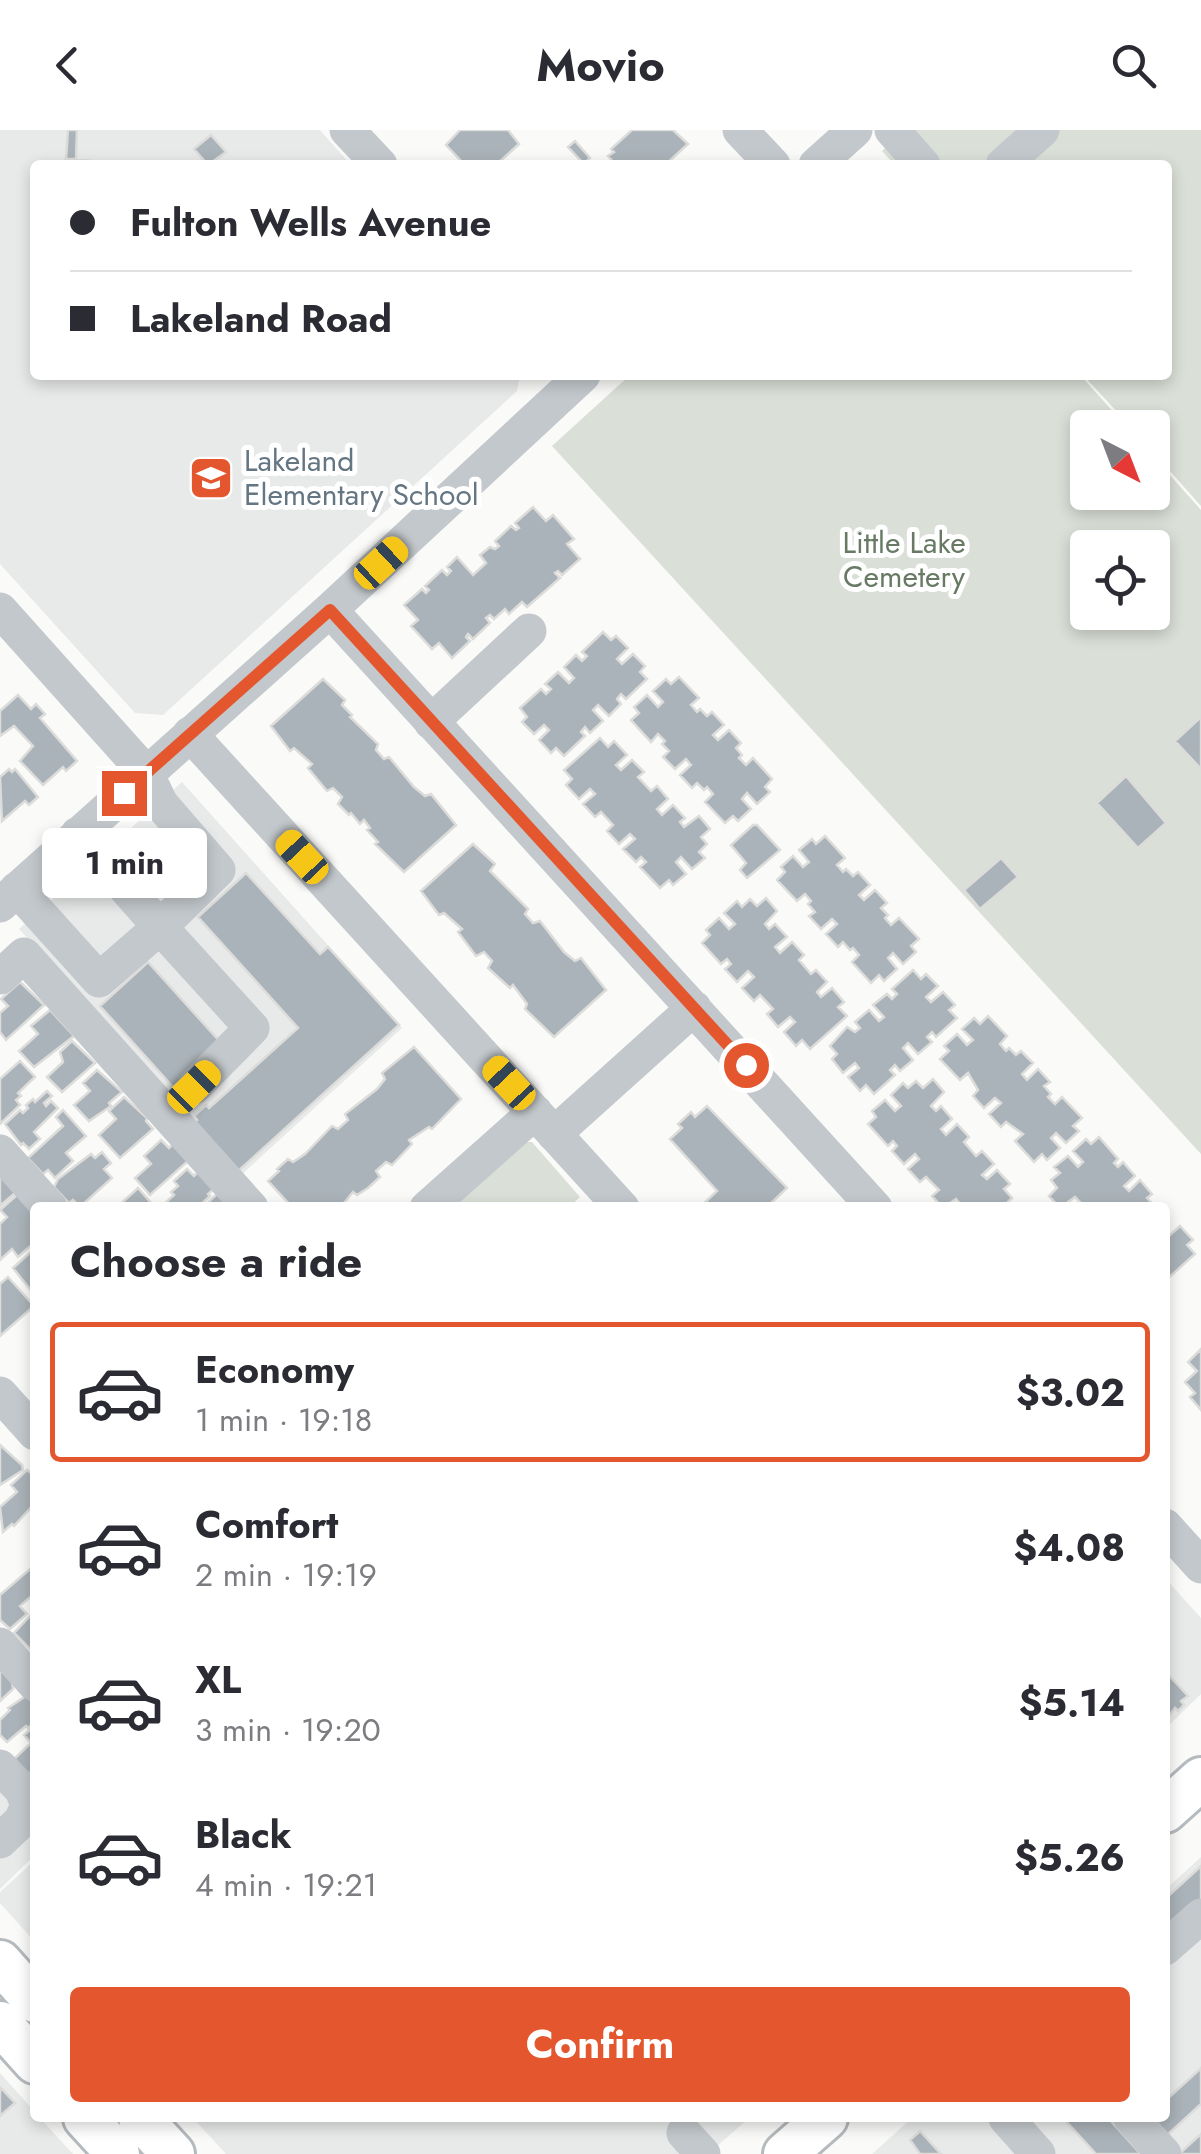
<!DOCTYPE html>
<html lang="en">
<head>
<meta charset="utf-8">
<style>
	:root { --surface:#fff; --page:#f2f2f3; --text:#2b2b33; --muted:#7c7c81; --line:#e1e1e2; --accent:#e4572e }
	body { margin:0; font-family:Jost,sans-serif; background:var(--page); color:var(--text); height:100vh; display:flex; flex-direction:column; font-size:38px; white-space:nowrap }
	* { box-sizing:border-box; margin:0 }
	p { font-size:32px; color:var(--muted) }
	.icon { flex:none; width:55px; height:55px; fill:none; stroke:currentColor; stroke-width:2; stroke-linecap:round; stroke-linejoin:round }
	.map { position:relative; flex:1; overflow:hidden }
	.panel { position:absolute; left:30px; top:1072px; width:1140px; height:920px; display:flex; flex-direction:column; background:var(--surface); border-radius:10px; box-shadow:0 5px 15px #0003 }
	.panel>* { flex:none }
	.hud { position:absolute; left:30px; top:30px; width:1142px; height:220px; border-radius:10px; box-shadow:0 5px 15px #0003; display:grid; align-content:center; height:220px; padding:0 40px; background:var(--surface) }
	.needle { width:65px; rotate:138deg }
	.fabs { position:absolute; left:1070px; top:280px; display:grid; gap:20px }
	.fabs a { display:grid; place-items:center; width:100px; height:100px; border-radius:10px; background:var(--surface); box-shadow:0 5px 15px #0003; font-size:50px }
	.end { position:absolute; width:45px; height:45px; margin:-22px; border:12px solid #e4572e; background:#fff; box-shadow:0 0 0 5px #fff }
	.from { border-radius:50% }
	.bubble { position:absolute; height:70px; border-radius:10px; background:var(--surface); box-shadow:0 5px 15px #0003; font-size:32px; font-weight:700; line-height:70px; text-align:center }
	.car { position:absolute; width:30px; height:60px; margin:-30px -15px; border-radius:12px; box-shadow:0 0 8px 2px #0007; background:linear-gradient(#f5c518 24%,#345 0 40%,#f5c518 0 76%,#345 0 86%,#f5c518 0) }
	.hud b { display:flex; align-items:center; gap:35px; height:95px; font-size:38px }
	.hud b+b { border-top:2px solid var(--line) }
	.hud i { width:25px; height:25px; background:var(--text) }
	ul { padding:0; list-style:none }
	li { display:flex; align-items:center; gap:30px; height:140px; margin:0 20px 15px; padding:0 20px; border:5px solid transparent; border-radius:10px }
	li div { flex:1 }
	li b { display:block; font-size:38px }
	li em { font-style:normal; font-weight:700 }
	li.active { border-color:var(--accent) }
	li>.icon { width:90px; height:90px; stroke-width:1.5 }
	h2 { padding:0 40px; font-size:45px; line-height:120px }
	.cta { display:flex; gap:20px; margin-top:auto; padding:20px 40px }
	.cta a { flex:1; height:115px; border-radius:10px; background:var(--accent); color:#fff; font-size:40px; font-weight:700; line-height:115px; text-align:center }
	header { display:flex; justify-content:space-between; align-items:center; height:130px; padding:0 40px; background:var(--surface); font-size:45px; font-weight:700 }
	.map>svg:first-child { display:block }
</style>
</head>
<body>
<header><svg class="icon" aria-label="back" viewBox="0 0 24 24"><path d="M15 5l-7 7 7 7"/></svg>Movio<svg class="icon" aria-label="search" viewBox="0 0 24 24"><circle cx="10" cy="10" r="6"/><path d="M15 15l6 6"/></svg></header>
<div class="map">
<svg width="1201" height="2024" viewBox="0 0 1201 2024">
	<rect width="100%" height="100%" fill="#fafaf8"/>
	<path fill="#e8e9e9" d="M0 0H320L351 35H35V245H520L517 261 163 585 135 583 0 434Z
		M182 652 402 898 240 1046 19 799Z
		M1165 1448 1201 1488V1564L1165 1599Z
		M0 1631 35 1668V1725L0 1759Z
		M1201 1727V2024H872L912 1988H1165V1760Z
		M35 1730V1812L0 1773V1762Z
		M0 1943 35 1982V1988H40L73 2024H0Z
		M193 1988H749L708 2024H226Z"/>
	<path fill="#dadfd7" fill-rule="evenodd" d="M905 0H1201V376L1153 322 1152 298 1131 297 1083 245H1168V35H895L882 21Z
		M630 245H1080L1127 297 1088 298V362H1152L1153 326 1201 380V1024L552 316ZM1088 418H1152V482H1088Z
		M520 1012H532L580 1067 569 1077 448 1078Z"/>
	<path fill="#aab3b9" stroke="#dcdcda" stroke-width="2.5" d="M68 0H77L76 29H66Z
		M460 0H508L519 14 496 35H465L446 15Z
		M632 0H673L688 14 665 35H616L608 26 614 22 611 19Z
		M211 5 226 22 208 35 194 19Z
		M575 11 590 28 584 34 568 17Z
		M66 29 120 33V35H60Z
		M533 377 546 391 553 385 574 409 567 414 580 429 562 445 558 441 555 443 560 448 527 477 522 472 509 484 505 479 494 489 490 485 486 488 490 493 473 509 468 504 466 507 470 511 452 528 439 513 432 519 411 496 418 490 404 475 422 459 426 463 429 460 425 456 442 440 447 445 451 441 447 437 457 427 473 445 486 433 480 425 490 417 495 419 499 416 495 411 511 396 516 400 519 398 515 393Z
		M603 502 611 510 616 506 628 518 617 529 622 534 633 524 645 536 640 542 647 549 626 569 621 564 617 569 621 574 609 586 598 575 593 580 603 591 590 603 585 597 581 602 585 606 564 626 556 618 551 623 539 610 549 600 544 595 534 604 522 592 527 587 520 578 541 559 546 564 551 559 545 554 558 542 569 553 574 548 564 537 576 525 582 531 587 526 582 522Z
		M679 547 699 568 691 575 697 582 700 579 707 586 712 582 724 595 713 605 718 610 729 600 741 613 736 618 742 625 739 628 746 635 753 628 772 649 765 657 770 662 757 674 747 663 742 669 751 679 738 691 733 686 725 693 705 672 713 664 707 657 704 660 697 653 692 658 680 645 691 635 686 629 675 639 663 627 669 621 662 614 665 611 658 604 651 612 631 590 639 583 634 577 647 565 658 577 663 572 653 561 666 549 671 554Z
		M323 549 345 570 342 575 352 585 350 587 378 614 376 620 384 629 389 627 414 657 425 666 431 664 456 695 404 742 375 714 378 712 367 700 370 698 364 690 360 694 351 683 349 685 338 674 342 667 333 658 327 661 308 638 312 634 294 618 290 621 271 596Z
		M18 565 31 579 36 574 45 584 40 588 77 631 66 641 63 637 43 655 20 631 33 616 14 596 0 606V581Z
		M1201 587V639L1175 611Z
		M600 608 608 617 614 611 627 625 616 635 621 640 632 630 644 642 638 647 651 661 657 656 668 669 657 679 662 685 673 675 685 688 680 692 684 697 699 686 710 699 701 707 707 714 699 722 705 728 692 739 681 727 676 732 686 744 673 755 669 750 660 758 640 737 646 732 641 727 636 732 623 719 635 709 630 704 619 714 607 701 613 695 601 682 595 687 583 674 595 664 590 659 579 669 566 655 572 649 564 640Z
		M9 639 12 642 15 639 38 667 29 675 25 671 2 691 0 647Z
		M1126 646 1166 693 1138 718 1097 673Z
		M753 695H757L780 720 747 748 740 740 746 733 731 715Z
		M825 706 845 728 837 735 843 742 846 739 853 746 858 742 870 755 859 765 864 770 875 760 887 773 881 778 888 785 885 788 891 795 899 788 919 809 911 816 916 822 903 834 893 823 888 828 897 839 884 851 879 845 871 853 852 832 859 825 853 818 850 820 843 812 838 817 826 804 837 794 832 789 821 799 809 786 815 782 808 774 811 771 805 764 797 771 777 750 785 742 781 737 793 726 803 737 809 732 799 720 812 709 816 714Z
		M473 714 495 734 490 741 528 779 525 784 533 793 540 791 564 822 575 831 581 828 606 860 554 907 525 879 527 874 513 855 510 858 488 838 492 831 484 822 476 826 458 802 462 799 444 783 439 785 421 761Z
		M1001 728 1018 747 980 779 964 760Z
		M246 743 320 824 328 817 399 895 236 1043 192 994 197 990 194 986 206 975 209 978 298 898 198 787Z
		M766 768 777 781 765 794 769 799 775 794 787 807 775 817 780 823 792 812 804 825 799 830 811 844 816 840 827 852 817 862 821 867 832 858 844 872 838 877 847 886 810 919 802 910 796 916 784 902 795 892 790 887 778 897 767 884 773 879 760 865 754 871 742 858 754 847 748 841 737 852 725 839 731 834 727 829 721 834 702 813 710 805 706 800 719 788 729 799 735 794 724 783 737 771 742 777 750 769 757 776Z
		M148 832 222 914 173 957 100 876Z
		M913 840 921 849 926 844 938 856 926 867 931 872 943 862 955 875 949 880 957 888 936 907 932 902 927 907 932 912 918 924 908 913 903 918 913 930 900 941 895 935 890 940 895 945 874 964 866 955 860 961 848 947 859 938 855 933 843 943 832 929 837 924 830 916 847 897 855 902 860 898 855 892 869 880 879 891 884 887 873 875 887 864 892 869 897 864 892 859Z
		M20 852 44 875 6 910 0 902V883L8 876 1 869Z
		M50 880 74 906 34 937 19 921 38 904 31 896Z
		M988 886 1007 906 1000 914 1006 921 1009 918 1016 925 1021 921 1033 933 1022 944 1027 950 1038 939 1050 952 1044 956 1051 964 1048 967 1055 974 1062 967 1082 988 1073 996 1079 1001 1066 1013 1056 1003 1051 1008 1060 1018 1047 1030 1042 1024 1034 1032 1015 1011 1023 1004 1006 992 1001 997 989 984 1001 973 995 968 984 978 973 966 978 960 968 943 960 950 940 929 949 921 944 916 957 904 967 915 973 910 962 899 974 888 980 894Z
		M72 911 95 933 62 962 47 947 63 932 60 922Z
		M414 917 461 969 432 999 429 997 409 1010 412 1014 392 1035 386 1032 376 1041 380 1047 368 1058 357 1065 353 1062 340 1078H293L268 1051 279 1041 277 1039 288 1029 293 1032 305 1024 332 996 338 999 348 990 345 984 377 959 385 949 382 943Z
		M20 931 35 947 18 963 21 966 16 970 20 975 0 994V949Z
		M97 940 122 962 109 973 111 976 89 991 74 975 90 961 83 953Z
		M933 949 944 962 931 976 936 981 941 976 952 989 941 999 946 1005 957 994 969 1007 964 1012 976 1026 982 1021 994 1034 982 1045 987 1049 997 1040 1010 1054 1004 1059 1012 1068 1002 1078H956L960 1074 956 1069 943 1078 932 1066 939 1060 926 1047 920 1052 908 1039 919 1029 915 1024 904 1034 892 1021 897 1016 893 1011 888 1016 868 994 876 987 872 981 885 970 895 981 901 976 891 965 903 953 908 958 916 951 923 958Z
		M47 961 52 966 44 973 46 976 51 971 58 978 34 1002 40 1009 29 1019 23 1013 21 1015 5 994 20 980 23 983 28 978 26 975 33 969 35 972Z
		M124 967 147 988 146 991 153 999 120 1028 99 1005 116 989 109 981Z
		M707 976 787 1058 766 1078H699L717 1061 670 1009 682 998 678 994 691 982 695 987Z
		M63 980 86 1006 66 1023 73 1031 55 1048 48 1040 43 1044 28 1028 63 996 56 987Z
		M1099 1007 1118 1029 1114 1033 1118 1037 1123 1032 1135 1046 1124 1056 1129 1061 1140 1050 1152 1064 1147 1068 1156 1078H1075L1080 1072 1075 1067 1060 1078 1049 1066 1057 1058 1051 1050 1060 1043 1054 1037 1068 1026 1078 1037 1083 1032 1073 1021 1086 1009 1091 1014Z
		M161 1010 169 1018 173 1014 188 1031 150 1065 135 1048 151 1034 144 1026Z
		M102 1022 111 1033 104 1039 112 1048 80 1077 73 1070 69 1073 54 1057 58 1049 91 1024 95 1028Z
		M187 1039 194 1046 198 1042 214 1059 208 1064 210 1066 197 1078H160L174 1065 171 1062 178 1056 174 1051Z
		M0 1044 15 1063 0 1076Z
		M138 1058 152 1074 148 1078H116Z
		M218 1063 233 1078H202Z
		M17 1065 35 1080V1112L18 1127 12 1119 0 1130V1094L7 1087 0 1080Z
		M1180 1096 1193 1110 1187 1115 1195 1124 1165 1151V1100L1170 1105Z
		M35 1118V1163H33L13 1138Z
		M8 1147 34 1176 0 1206V1154Z
		M1201 1219V1280L1190 1267 1195 1263 1185 1252 1197 1241 1188 1232Z
		M0 1315 22 1335 23 1340 0 1355Z
		M27 1340 35 1346V1373L14 1396 12 1394 3 1402 0 1377 17 1362 11 1355Z
		M30 1439 35 1445V1463L20 1476 27 1484 10 1499 0 1490V1465Z
		M32 1484 35 1485V1524L14 1503Z
		M0 1539 12 1551 13 1559 0 1571Z
		M1165 1541 1188 1566 1181 1571 1184 1575 1178 1581 1175 1578 1165 1592Z
		M26 1566 35 1574V1592L28 1598 26 1596 7 1612 0 1605V1590L10 1580 8 1578Z
		M35 1595V1639L29 1644 12 1631 31 1613 24 1605Z
		M1201 1736V1770L1165 1796V1769Z
		M1201 1938V1974L1164 2008 1146 1988H1165V1971Z
		M0 1957 15 1973 0 1986Z
		M1063 1988H1108L1141 2024H1096Z
		M920 2001 941 2024H920L910 2010Z
		M1201 2004V2024H1179Z"/>
	<g fill="none" stroke-linecap="round" stroke-linejoin="round">
		<g stroke="#b5babe" stroke-width="48">
			<path id="major" d="M1165 1681 1201 1649
				M0 1832 35 1871
				M0 1893 35 1932
				M85 1988 118 2024
				M140 1988 173 2024
				M785 2024 826 1988"/>
		</g>
		<path stroke="#c3c8cc" stroke-width="35" d="M347 0 380 35
			M740 0 773 35
			M892 0 923 35
			M816 35 855 0
			M1003 35 1042 0
			M0 480 146 643 161 674 218 740 160 797 252 898 194 957
			M330 480 875 1078
			M431 592 529 501
			M190 604 622 1078
			M17 759 99 850 160 797 78 704
			M0 775 330 480 583 245
			M0 847 24 825 251 1078
			M554 1004 694 878
			M0 1022 50 1078
			M427 1078 535 982
			M0 1264 35 1303
			M1165 1396 1201 1436
			M0 1515 35 1554
			M0 1637 22 1660 28 1675 21 1691 0 1711
			M1165 1818 1201 1786
			M1006 1988 1038 2024
			M1131 1988 1164 2024
			M684 2003 703 2024"/>
		<use href="#major" stroke="#fff" stroke-width="42"/>
	</g>
	<g fill="none" stroke-linecap="round" stroke-linejoin="round">
		<path stroke="#e4572e" stroke-width="12" d="M124 663 330 480 746 935"/>
	</g>
	<defs>
		<g id="school-square" transform="scale(2.25)"><rect x="-9" y="-9" width="18" height="18" rx="4" fill="#e4572e" stroke="#fff"/><path d="M0-5L7-2L0 1L-7-2ZM-4 1L0 2.5L4 1V4Q0 6-4 4Z" fill="#fff"/></g>
	</defs>
	<g fill-rule="evenodd">
		<use href="#school-square" x="211" y="348"/>
	</g>
	<g text-anchor="middle" stroke-width="10" stroke-linejoin="round" paint-order="stroke">
		<g font-size="30" fill="#657683" stroke="#fff" text-anchor="start">
			<text x="244" y="341">Lakeland<tspan x="244" dy="34">Elementary School</tspan></text>
		</g>
		<g font-size="30" fill="#687a64" stroke="#fff">
			<text x="904" y="423">Little Lake<tspan x="904" dy="34">Cemetery</tspan></text>
		</g>
	</g>
</svg>
<div class="fabs">
<a><svg class="needle" viewBox="-14 -14 28 28"><path d="M0-13l5 13h-10z" fill="#e53935"/><path d="M0 13l5-13h-10z" fill="#7c7c81"/></svg></a>
<a><svg class="icon" aria-label="locate" viewBox="0 0 24 24"><circle cx="12" cy="12" r="6"/><path d="M12 2v4M12 18v4M2 12h4M18 12h4"/></svg></a>
</div>
<i class="end from" style="left:746px;top:935px"></i>
<i class="end" style="left:124px;top:663px"></i>
<div class="bubble" style="left:42px;top:698px;width:165px">1 min</div>
<i class="car" style="left:381px;top:433px;rotate:47deg"></i>
<i class="car" style="left:302px;top:727px;rotate:317deg"></i>
<i class="car" style="left:509px;top:953px;rotate:317deg"></i>
<i class="car" style="left:194px;top:957px;rotate:45deg"></i>
<div class="hud">
<b><i class="from"></i>Fulton Wells Avenue</b>
<b><i></i>Lakeland Road</b>
</div>
<section class="panel">
<h2>Choose a ride</h2>
<ul>
<li class="active"><svg class="icon" aria-label="car" viewBox="0 0 24 24"><path d="M5 17H2v-5l4-1 3-4h7l3 4 3 1v5h-3M9 17h6M6 11h13"/><circle cx="7" cy="17" r="2"/><circle cx="17" cy="17" r="2"/></svg><div><b>Economy</b><p>1 min · 19:18</p></div><em>$3.02</em></li>
<li><svg class="icon" aria-label="car" viewBox="0 0 24 24"><path d="M5 17H2v-5l4-1 3-4h7l3 4 3 1v5h-3M9 17h6M6 11h13"/><circle cx="7" cy="17" r="2"/><circle cx="17" cy="17" r="2"/></svg><div><b>Comfort</b><p>2 min · 19:19</p></div><em>$4.08</em></li>
<li><svg class="icon" aria-label="car" viewBox="0 0 24 24"><path d="M5 17H2v-5l4-1 3-4h7l3 4 3 1v5h-3M9 17h6M6 11h13"/><circle cx="7" cy="17" r="2"/><circle cx="17" cy="17" r="2"/></svg><div><b>XL</b><p>3 min · 19:20</p></div><em>$5.14</em></li>
<li><svg class="icon" aria-label="car" viewBox="0 0 24 24"><path d="M5 17H2v-5l4-1 3-4h7l3 4 3 1v5h-3M9 17h6M6 11h13"/><circle cx="7" cy="17" r="2"/><circle cx="17" cy="17" r="2"/></svg><div><b>Black</b><p>4 min · 19:21</p></div><em>$5.26</em></li>
</ul>
<div class="cta"><a>Confirm</a></div>
</section>
</div>
</body>
</html>
